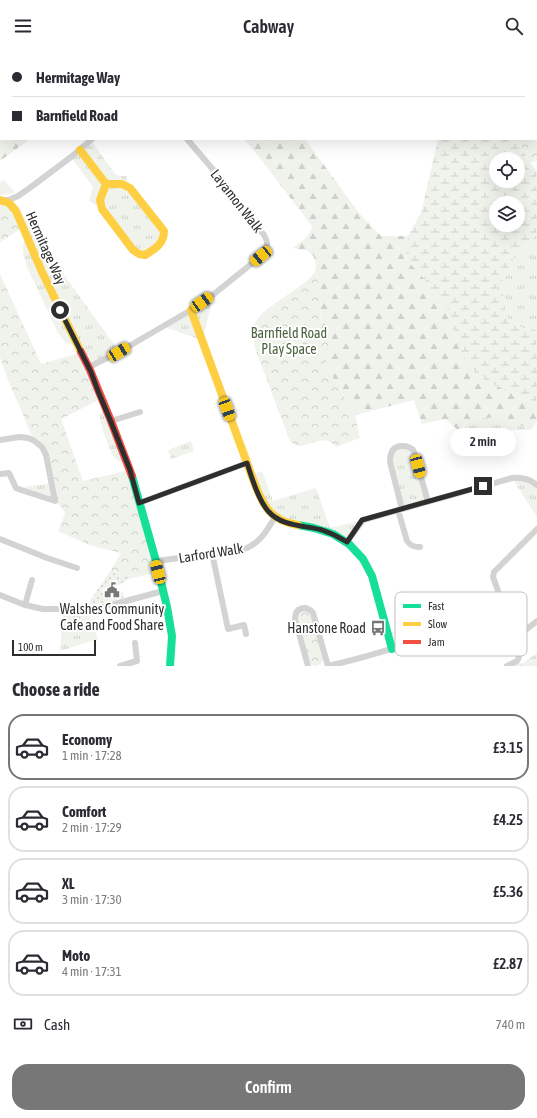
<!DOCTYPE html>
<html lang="en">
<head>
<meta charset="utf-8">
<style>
	:root { --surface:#fff; --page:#f7f7f7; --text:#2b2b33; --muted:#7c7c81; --line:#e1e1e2; --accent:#777 }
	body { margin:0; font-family:"Asap Condensed",sans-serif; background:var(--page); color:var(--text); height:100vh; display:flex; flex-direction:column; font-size:15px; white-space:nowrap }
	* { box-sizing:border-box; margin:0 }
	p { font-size:13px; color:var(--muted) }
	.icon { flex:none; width:22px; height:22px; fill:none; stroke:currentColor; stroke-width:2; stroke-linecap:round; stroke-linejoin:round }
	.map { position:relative; height:614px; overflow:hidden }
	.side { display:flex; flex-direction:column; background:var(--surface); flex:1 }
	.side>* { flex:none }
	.guide { position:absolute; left:0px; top:0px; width:537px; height:88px; box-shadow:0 4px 16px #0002; display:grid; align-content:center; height:88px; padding:0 12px; background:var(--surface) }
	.fabs { position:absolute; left:489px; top:100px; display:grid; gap:8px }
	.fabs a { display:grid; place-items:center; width:36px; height:36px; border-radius:50%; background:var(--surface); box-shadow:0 4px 16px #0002; font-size:20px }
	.scale { position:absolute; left:12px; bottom:10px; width:84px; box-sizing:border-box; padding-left:4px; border:2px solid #2e2e2e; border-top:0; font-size:11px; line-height:14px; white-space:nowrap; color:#2e2e2e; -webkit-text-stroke:3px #fff; paint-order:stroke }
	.end { position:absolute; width:18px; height:18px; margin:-9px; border:5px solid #2e2e2e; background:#fff; box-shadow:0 0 0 2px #fff }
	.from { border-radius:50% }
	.bubble { position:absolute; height:28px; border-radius:14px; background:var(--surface); box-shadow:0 4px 16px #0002; font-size:13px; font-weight:600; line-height:28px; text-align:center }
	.car { position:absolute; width:12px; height:24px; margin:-12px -6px; border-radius:5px; box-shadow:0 0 3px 1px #0007; background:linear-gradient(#f5c518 24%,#345 0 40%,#f5c518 0 76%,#345 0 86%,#f5c518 0) }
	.guide b { display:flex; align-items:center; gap:14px; height:38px; font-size:15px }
	.guide b+b { border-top:1px solid var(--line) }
	.guide i { width:10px; height:10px; background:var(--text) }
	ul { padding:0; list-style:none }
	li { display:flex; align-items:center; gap:12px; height:66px; margin:0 8px 6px; padding:0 4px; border:2px solid var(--line); border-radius:16px }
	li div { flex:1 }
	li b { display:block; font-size:15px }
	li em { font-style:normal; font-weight:600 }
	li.selected { border-color:var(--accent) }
	li>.icon { width:36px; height:36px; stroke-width:1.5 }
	h2 { padding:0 12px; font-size:18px; line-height:48px }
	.pay { display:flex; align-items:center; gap:10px; height:44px; padding:0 12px; font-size:15px }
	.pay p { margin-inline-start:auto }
	.action { display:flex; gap:8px; margin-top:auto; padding:8px 12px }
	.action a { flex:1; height:46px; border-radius:16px; background:var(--accent); color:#fff; font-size:16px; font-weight:600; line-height:46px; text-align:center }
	header { display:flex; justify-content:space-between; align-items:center; height:52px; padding:0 12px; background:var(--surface); font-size:18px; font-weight:600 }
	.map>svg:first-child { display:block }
</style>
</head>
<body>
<header><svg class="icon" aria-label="menu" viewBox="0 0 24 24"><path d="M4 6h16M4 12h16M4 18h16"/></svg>Cabway<svg class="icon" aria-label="search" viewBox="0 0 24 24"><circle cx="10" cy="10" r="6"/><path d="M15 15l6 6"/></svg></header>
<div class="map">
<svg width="537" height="614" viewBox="0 0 537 614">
	<defs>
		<pattern id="grass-tufts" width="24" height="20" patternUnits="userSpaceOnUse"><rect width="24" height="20" fill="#eff3ec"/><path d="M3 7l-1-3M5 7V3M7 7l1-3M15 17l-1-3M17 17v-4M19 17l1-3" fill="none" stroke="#cdd1cb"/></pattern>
		<pattern id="forest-firs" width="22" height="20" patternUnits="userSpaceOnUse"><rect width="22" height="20" fill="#eff3ec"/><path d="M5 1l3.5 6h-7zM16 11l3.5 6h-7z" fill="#cdd1cb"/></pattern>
		<pattern id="wetland-marsh" width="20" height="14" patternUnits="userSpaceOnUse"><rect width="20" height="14" fill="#eff3ec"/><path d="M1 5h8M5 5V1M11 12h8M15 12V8" fill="none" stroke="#cdd1cb"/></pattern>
		<pattern id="park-crowns" width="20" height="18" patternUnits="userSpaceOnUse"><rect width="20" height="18" fill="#eff3ec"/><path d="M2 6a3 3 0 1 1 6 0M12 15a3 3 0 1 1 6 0" fill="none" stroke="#cdd1cb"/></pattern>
		<pattern id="garden-dots" width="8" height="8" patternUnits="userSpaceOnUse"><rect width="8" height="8" fill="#eff3ec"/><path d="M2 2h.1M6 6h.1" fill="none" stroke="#cdd1cb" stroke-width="1.8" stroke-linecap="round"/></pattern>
	</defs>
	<rect width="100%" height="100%" fill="#fff"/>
	<path fill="url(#grass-tufts)" d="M91 88 115 122 120 124H127L126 132 164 179 161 192 139 202 102 157 89 149 93 135 71 105Z
		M4 128 15 140 11 142 0 143V130Z
		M17 155 74 237 119 299 89 315 76 292 71 293 64 289 58 281 27 215 23 202V193L26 183Z
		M537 182V278L522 276 506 265 502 230 512 209Z
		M214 243 202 288 164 275Z
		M105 355 128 412C122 411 118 410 114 405 111 401 100 372 100 366 100 361 102 359 105 355Z
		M489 365C502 367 520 369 531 378H511L496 381 461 391 458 384C468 367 469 366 489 365Z
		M191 389 194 399 171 407 168 398Z
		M393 397H412L428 450 402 457 390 410Z
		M262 419 273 449 316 436 330 476 363 468 347 490 275 465 251 423Z
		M512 426 537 433V465Z
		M53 431 55 449 16 436Z
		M88 560 98 587 60 599 63 561Z
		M537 601V614H507L513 612 523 611Z"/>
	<path fill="url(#forest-firs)" d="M0 72H1V87H30L0 109Z
		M244 87H305L359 161 381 184H408V191L405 207 419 220 449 259 460 299 475 321 490 331 537 352V369L531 378C519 369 478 359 466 371 462 374 460 380 458 384L457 377 445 367 422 372 414 348 355 363 331 322 323 300 332 290 320 274 321 243 315 220 316 213 315 208 313 203 306 198 292 196C300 191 311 184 312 174L259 105Z"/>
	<path fill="url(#wetland-marsh)" fill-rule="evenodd" d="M438 87H516L530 110 537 120V182L512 209 502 230 506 265 522 276 537 278V352L490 331 475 321 460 299 449 259 419 220 405 207 408 191V184L421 161ZM496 107H518V129H496ZM496 151H518V173H496Z"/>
	<path fill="url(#park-crowns)" d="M463 0H537V109L530 110 516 87H536V1H464Z
		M0 148 9 151 21 177 0 190Z
		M315 220 321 243 320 274 332 290 323 300 331 322 355 363 360 386 336 395C320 377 303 404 290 389L256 299C254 291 251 282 254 274 259 256 303 237 315 220Z
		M0 222 41 312 80 301 101 347 61 367 83 429 130 418 158 520 128 527 111 518 121 501 89 493 58 479 65 462 63 457 55 449 46 403 32 384 8 328 0 305Z
		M305 558 310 561 311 564 323 606 322 611 316 614 312 613 310 610 297 566 298 561Z"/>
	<path fill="url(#garden-dots)" d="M111 518 128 527 121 532 102 537 103 544 123 539 124 546 104 551 86 554Z"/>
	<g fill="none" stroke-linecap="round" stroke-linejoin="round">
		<path stroke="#d3d3d3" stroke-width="6" d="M151 1H154
			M166 1V0
			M4 148H9L18 144 31 135 71 105 92 87
			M89 315 119 300 191 258 214 242 261 204C268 197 269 191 264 183L222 128 187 87
			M111 369 140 360
			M0 388 19 385 28 386 33 388 42 395 46 403 55 449 21 438 16 436 9 421 0 422
			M139 451 247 411
			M402 457 390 410C390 401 393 394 402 394 405 394 410 395 412 397 414 398 414 401 415 403L428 450
			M398 458 407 489C411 494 414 495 420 495
			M0 487 47 506 77 516
			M347 490 363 468 512 426C521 425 530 427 537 433
			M212 501 228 577 244 573 246 582
			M156 509 241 498C259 493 266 480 275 465
			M0 543 25 553 43 557H86L100 556 163 539
			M25 553 32 528
			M514 585 527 577 537 569
			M120 614 137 609 135 591
			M308 614 295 567C295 555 306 553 313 561L328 614
			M328 614C389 600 446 580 503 556
			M507 614 517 609 519 605V598L493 525 494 520 537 477"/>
		<path stroke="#16e098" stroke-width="8" d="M132 424 156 509 167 555 172 584 170 614
			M298 473 314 476 333 482 349 492 363 507 372 524 392 597"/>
		<path stroke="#ffcf43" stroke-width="8" d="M67 0V1
			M80 98 106 132H122L130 136 164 179C164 192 155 197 145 203L139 202 133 198 102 157 100 148 106 132
			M0 148 9 151 16 159 42 220 81 300
			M191 258 254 430C263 454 271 469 298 473"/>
		<path stroke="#f24e42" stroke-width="8" d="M0 51H1
			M81 300 90 318 111 369 132 424"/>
	</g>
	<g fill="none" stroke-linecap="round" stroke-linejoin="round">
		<path stroke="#2e2e2e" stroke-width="5" d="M60 258 91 320 98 339 111 370 130 418 139 451 247 411C252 426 258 447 268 459 282 475 304 473 322 478 331 481 339 485 347 490L362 468 483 434"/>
	</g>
	<defs>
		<g id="civic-bare" transform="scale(1.2)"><path d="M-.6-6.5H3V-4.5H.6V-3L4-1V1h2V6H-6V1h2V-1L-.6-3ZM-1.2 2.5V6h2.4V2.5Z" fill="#777" stroke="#fff" stroke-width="2.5" paint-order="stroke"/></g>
		<g id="bus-bare" transform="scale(1.2)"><path d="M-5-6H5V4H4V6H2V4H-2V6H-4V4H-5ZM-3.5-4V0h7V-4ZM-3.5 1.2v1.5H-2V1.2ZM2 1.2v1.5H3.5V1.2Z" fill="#777" stroke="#fff" stroke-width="2.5" paint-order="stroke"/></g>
	</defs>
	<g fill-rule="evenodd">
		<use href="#civic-bare" x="112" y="538"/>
		<use href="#bus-bare" x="378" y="576"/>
	</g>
	<g text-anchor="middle" stroke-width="4" stroke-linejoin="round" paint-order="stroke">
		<g font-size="14" fill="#2e2e2e" stroke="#fff">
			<text transform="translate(237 149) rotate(52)" y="5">Layamon Walk</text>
			<text transform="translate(46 196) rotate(66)" y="5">Hermitage Way</text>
			<text transform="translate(211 501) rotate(-9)" y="5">Larford Walk</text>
		</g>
		<g font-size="14" fill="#4c6540" stroke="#fff">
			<text x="289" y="286">Barnfield Road<tspan x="289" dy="16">Play Space</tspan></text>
		</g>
		<g font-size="14" fill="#2e2e2e" stroke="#fff">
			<text x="112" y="562">Walshes Community<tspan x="112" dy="16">Cafe and Food Share</tspan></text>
			<text x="366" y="581" text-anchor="end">Hanstone Road</text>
		</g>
	</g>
	<rect x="395" y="540" width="132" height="64" rx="6" fill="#fff" stroke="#c0c0c0" stroke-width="1"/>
	<rect x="403" y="552" width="18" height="4" fill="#16e098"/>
	<rect x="403" y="570" width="18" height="4" fill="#ffcf43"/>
	<rect x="403" y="588" width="18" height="4" fill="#f24e42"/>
	<g font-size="11" fill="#2e2e2e">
		<text x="428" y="558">Fast</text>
		<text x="428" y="576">Slow</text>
		<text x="428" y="594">Jam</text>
	</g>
</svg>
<div class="fabs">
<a><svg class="icon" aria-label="locate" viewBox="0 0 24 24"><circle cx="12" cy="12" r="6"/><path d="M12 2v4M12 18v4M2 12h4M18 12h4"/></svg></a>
<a><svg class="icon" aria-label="layers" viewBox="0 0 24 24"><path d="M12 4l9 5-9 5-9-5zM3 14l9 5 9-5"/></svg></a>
</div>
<div class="scale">100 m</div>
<i class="end from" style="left:60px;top:258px"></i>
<i class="end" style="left:483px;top:434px"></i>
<div class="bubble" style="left:450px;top:376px;width:66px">2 min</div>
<i class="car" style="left:261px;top:204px;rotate:231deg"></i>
<i class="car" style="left:202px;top:250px;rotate:55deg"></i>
<i class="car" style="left:119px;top:300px;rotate:59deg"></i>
<i class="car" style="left:227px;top:357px;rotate:160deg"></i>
<i class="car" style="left:418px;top:414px;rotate:165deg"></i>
<i class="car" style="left:158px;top:520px;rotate:346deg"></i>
<div class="guide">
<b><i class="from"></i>Hermitage Way</b>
<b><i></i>Barnfield Road</b>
</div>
</div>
<section class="side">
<h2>Choose a ride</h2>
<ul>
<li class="selected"><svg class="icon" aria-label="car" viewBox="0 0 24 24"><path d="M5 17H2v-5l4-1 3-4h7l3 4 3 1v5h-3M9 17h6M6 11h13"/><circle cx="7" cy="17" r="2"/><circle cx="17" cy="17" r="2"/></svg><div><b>Economy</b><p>1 min · 17:28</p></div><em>£3.15</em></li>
<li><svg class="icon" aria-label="car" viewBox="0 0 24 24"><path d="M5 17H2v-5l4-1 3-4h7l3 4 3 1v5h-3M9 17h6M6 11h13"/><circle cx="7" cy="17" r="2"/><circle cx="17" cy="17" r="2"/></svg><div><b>Comfort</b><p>2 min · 17:29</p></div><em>£4.25</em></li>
<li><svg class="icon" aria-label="car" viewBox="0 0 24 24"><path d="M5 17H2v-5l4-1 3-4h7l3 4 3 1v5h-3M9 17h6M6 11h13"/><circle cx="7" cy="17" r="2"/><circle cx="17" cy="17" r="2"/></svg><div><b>XL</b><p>3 min · 17:30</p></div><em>£5.36</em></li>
<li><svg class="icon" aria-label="car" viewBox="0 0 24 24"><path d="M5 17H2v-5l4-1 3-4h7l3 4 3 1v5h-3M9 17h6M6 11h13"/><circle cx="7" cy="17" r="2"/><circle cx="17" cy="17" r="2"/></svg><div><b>Moto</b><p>4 min · 17:31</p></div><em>£2.87</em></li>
</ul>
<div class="pay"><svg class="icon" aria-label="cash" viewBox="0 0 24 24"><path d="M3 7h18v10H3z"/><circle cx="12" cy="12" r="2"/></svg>Cash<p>740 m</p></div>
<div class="action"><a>Confirm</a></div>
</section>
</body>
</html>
